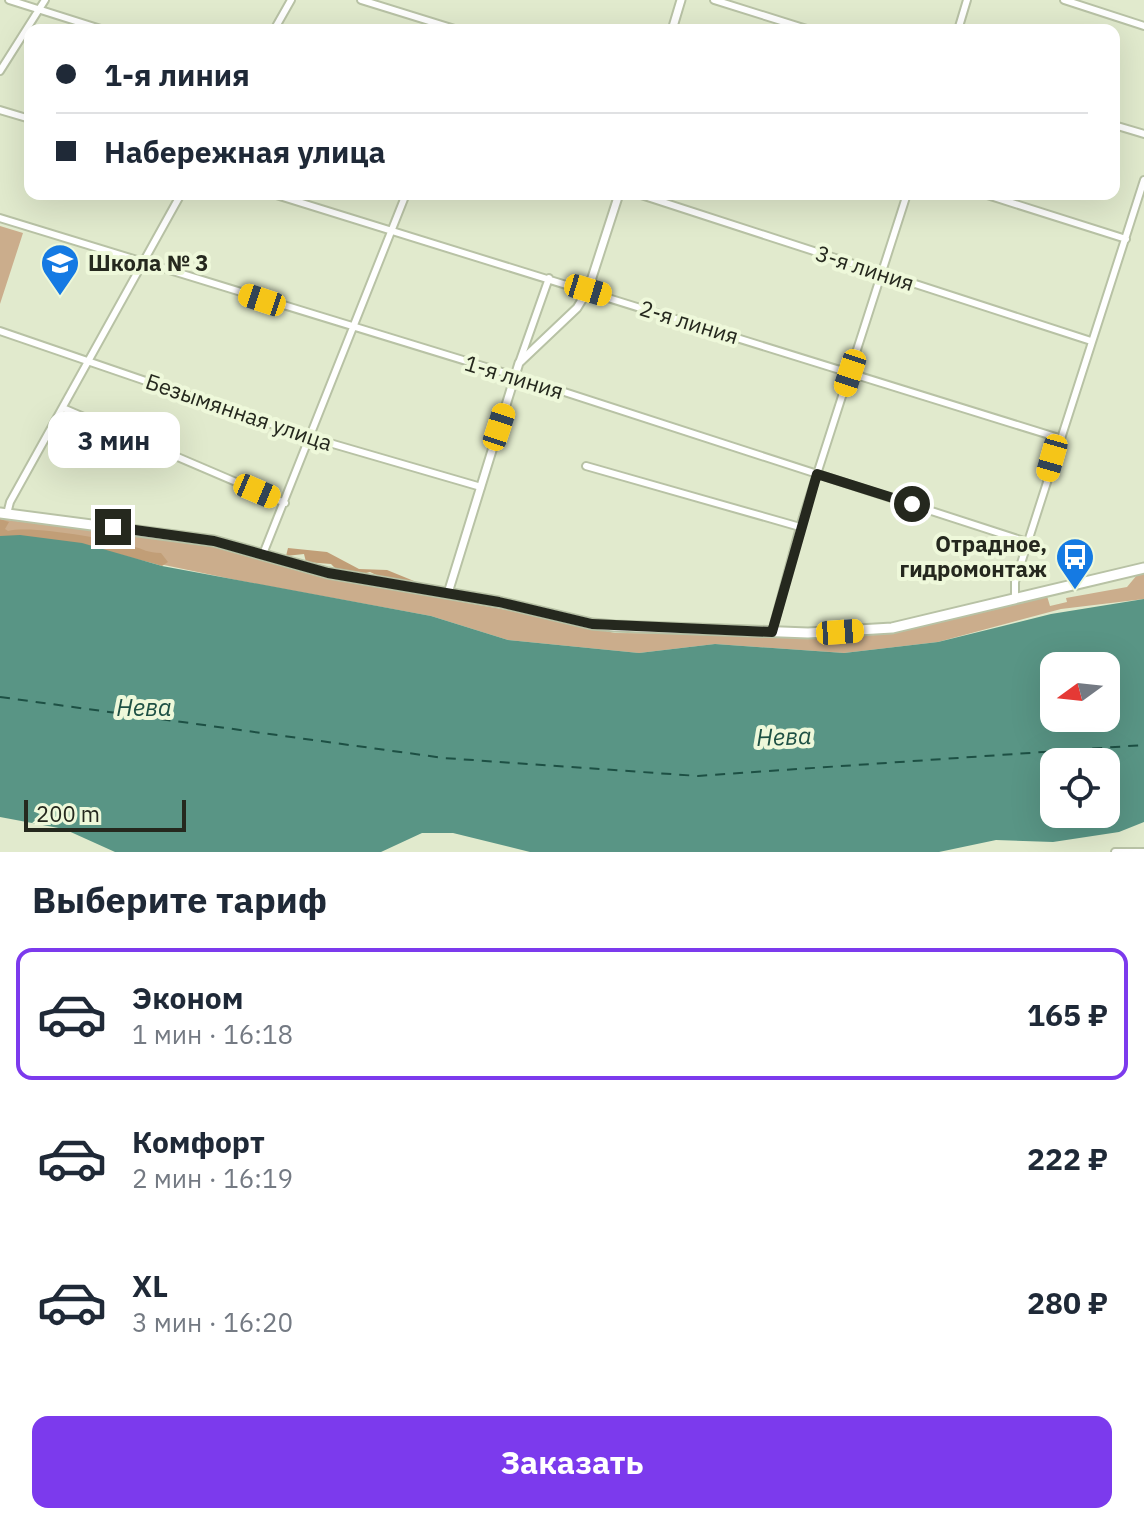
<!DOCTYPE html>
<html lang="ru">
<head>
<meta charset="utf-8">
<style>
	:root { --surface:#fff; --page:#f2f2f3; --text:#1f2937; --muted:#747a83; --line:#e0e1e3; --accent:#7c3aed }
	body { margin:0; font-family:"IBM Plex Sans",sans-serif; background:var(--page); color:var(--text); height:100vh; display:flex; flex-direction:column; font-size:30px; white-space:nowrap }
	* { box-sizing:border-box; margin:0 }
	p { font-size:26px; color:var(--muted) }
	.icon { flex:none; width:44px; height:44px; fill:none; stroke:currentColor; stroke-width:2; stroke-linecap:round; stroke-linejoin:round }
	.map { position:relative; height:852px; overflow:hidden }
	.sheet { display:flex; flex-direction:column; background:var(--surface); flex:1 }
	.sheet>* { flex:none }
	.banner { position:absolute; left:24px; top:24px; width:1096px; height:176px; border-radius:16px; box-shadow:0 8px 32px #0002; display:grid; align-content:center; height:176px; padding:0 32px; background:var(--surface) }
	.needle { width:52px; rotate:255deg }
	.tools { position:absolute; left:1040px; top:652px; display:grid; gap:16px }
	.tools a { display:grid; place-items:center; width:80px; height:80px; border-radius:16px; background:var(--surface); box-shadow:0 8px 32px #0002; font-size:40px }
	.scale { position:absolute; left:24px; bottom:20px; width:162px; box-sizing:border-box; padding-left:8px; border:4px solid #25281e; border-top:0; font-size:22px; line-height:28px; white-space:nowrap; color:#25281e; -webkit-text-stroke:6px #eef8da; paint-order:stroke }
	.end { position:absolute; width:36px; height:36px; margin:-18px; border:10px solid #25281e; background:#fff; box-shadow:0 0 0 4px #fff }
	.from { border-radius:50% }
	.bubble { position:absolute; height:56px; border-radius:16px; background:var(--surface); box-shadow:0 8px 32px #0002; font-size:26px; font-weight:700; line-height:56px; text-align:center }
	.car { position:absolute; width:24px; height:48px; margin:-24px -12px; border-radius:10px; box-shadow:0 0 6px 2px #0007; background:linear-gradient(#f5c518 24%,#345 0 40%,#f5c518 0 76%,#345 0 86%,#f5c518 0) }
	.banner b { display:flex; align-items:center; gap:28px; height:76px; font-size:30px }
	.banner b+b { border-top:2px solid var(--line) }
	.banner i { width:20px; height:20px; background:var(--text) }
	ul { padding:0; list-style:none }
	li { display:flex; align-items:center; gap:24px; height:132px; margin:0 16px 12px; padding:0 16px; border:4px solid transparent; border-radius:16px }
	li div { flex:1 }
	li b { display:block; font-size:30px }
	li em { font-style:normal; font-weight:700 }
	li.selected { border-color:var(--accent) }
	li>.icon { width:72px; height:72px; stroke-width:1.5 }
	h2 { padding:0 32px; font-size:36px; line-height:96px }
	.cta { display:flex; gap:16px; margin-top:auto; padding:16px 32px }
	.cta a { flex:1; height:92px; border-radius:16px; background:var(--accent); color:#fff; font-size:32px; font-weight:700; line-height:92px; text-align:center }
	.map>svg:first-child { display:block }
</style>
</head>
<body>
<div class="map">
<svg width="1144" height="852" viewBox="0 0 1144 852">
	<rect width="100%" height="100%" fill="#e1eacd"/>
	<path fill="#cbad8c" d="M0 226 23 233 0 304Z
		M0 519 216 546 328 578 524 613 615 633 867 635 917 628 1042 597 1047 596 1050 606 1067 602 1066 598 1127 587 1137 575 1144 574V599L1061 609 938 642 844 653 715 644 639 653 508 640 431 616 241 581 20 535 0 536Z"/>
	<path fill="#c19e77" d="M0 519 9 522 5 529 8 531C32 525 107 539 132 546 143 549 148 553 161 553L168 562 162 566C108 550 56 537 0 536Z
		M288 548 327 552 359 569 387 570 414 581 385 579 370 572 358 575 337 570 331 564 306 562 304 554 286 556Z"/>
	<path fill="#599585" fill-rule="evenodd" d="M20 535 82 543 162 566 431 616 508 640 639 653 715 644 844 653 938 642 1051 614 1144 599V822L1119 832 1053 842 996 840 939 852H530L453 833H422L381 852H115L64 829 0 817V536ZM1054 666H1106V718H1054ZM1054 762H1106V814H1054Z"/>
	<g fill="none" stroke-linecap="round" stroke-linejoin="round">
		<path stroke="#1d5044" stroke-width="2" stroke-dasharray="10 8" stroke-linecap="butt" d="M0 697 444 758 698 776 1144 745"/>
		<g stroke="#b8c2a5" stroke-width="10">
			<path id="minor" d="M9 0 104 30
				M361 0 458 30
				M714 0 810 30
				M1064 0 1144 26
				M274 30 291 0
				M958 30 967 0
				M0 71 45 0
				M0 110 30 119
				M1114 125 1144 134
				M273 194 1059 438
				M638 194 1091 341
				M984 194 1126 239
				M0 218 515 376 1027 542
				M0 331 309 437 481 487
				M519 363 549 278
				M63 408 285 503
				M586 466 800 527
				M7 514 10 502 181 194
				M263 554 406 194
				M1015 599V582L1144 180
				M772 632 800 527 907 194
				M1115 852H1144"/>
		</g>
		<g stroke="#b8c2a5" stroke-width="11">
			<path id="tertiary" d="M672 30 681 0
				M448 593 519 363 577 308 588 290 619 194"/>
		</g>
		<g stroke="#b8c2a5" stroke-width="13">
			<path id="primary" d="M0 513 214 541 328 573 499 602 592 624 615 626 808 633 892 628 1144 568"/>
		</g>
		<use href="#minor" stroke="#fff" stroke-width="6"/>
		<use href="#tertiary" stroke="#fff" stroke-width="7"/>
		<use href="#primary" stroke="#fff" stroke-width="9"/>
	</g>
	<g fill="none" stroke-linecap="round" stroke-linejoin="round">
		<path stroke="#25281e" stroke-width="10" d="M113 527 214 541 328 573 499 602 592 624 772 632 817 474 912 504"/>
	</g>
	<defs>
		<g id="school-pin" transform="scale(2)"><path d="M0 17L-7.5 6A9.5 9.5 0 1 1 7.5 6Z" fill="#157ae3" stroke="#eef8da"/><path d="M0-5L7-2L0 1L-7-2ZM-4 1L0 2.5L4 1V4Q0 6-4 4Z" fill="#fff"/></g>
		<g id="bus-pin" transform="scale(2)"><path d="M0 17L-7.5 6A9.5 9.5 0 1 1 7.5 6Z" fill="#157ae3" stroke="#eef8da"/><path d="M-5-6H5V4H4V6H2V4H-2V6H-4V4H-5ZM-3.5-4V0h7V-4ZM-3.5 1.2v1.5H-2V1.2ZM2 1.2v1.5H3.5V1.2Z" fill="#fff"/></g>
	</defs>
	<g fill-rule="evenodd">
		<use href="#school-pin" x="60" y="263"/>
		<use href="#bus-pin" x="1075" y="557"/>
	</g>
	<g text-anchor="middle" stroke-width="8" stroke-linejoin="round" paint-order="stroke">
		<g font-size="22" font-weight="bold" fill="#25281e" stroke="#eef8da" text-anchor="start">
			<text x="88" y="271">Школа № 3</text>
			<text x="1047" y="552" text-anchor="end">Отрадное,<tspan x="1047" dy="25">гидромонтаж</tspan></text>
		</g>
		<g font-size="22" fill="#25281e" stroke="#eef8da">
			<text transform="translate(865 268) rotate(18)" y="8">3-я линия</text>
			<text transform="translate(689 322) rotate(17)" y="8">2-я линия</text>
			<text transform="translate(514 377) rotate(17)" y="8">1-я линия</text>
			<text transform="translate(239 412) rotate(19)" y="8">Безымянная улица</text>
		</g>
		<g font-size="24" font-style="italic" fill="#1d5044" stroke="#eef8da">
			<text x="144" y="716">Нева</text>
			<text transform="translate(784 737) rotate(-2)" y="8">Нева</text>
		</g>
	</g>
</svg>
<div class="tools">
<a><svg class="needle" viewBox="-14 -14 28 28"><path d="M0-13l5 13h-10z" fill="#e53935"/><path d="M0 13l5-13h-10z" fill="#747a83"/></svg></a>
<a><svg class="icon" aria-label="locate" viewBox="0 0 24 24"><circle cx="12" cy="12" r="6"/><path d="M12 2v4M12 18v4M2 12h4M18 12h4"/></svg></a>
</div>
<div class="scale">200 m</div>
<i class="end from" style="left:912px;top:504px"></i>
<i class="end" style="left:113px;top:527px"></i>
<div class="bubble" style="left:48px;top:412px;width:132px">3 мин</div>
<i class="car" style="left:588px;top:290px;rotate:107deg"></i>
<i class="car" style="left:262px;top:300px;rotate:288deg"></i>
<i class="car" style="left:850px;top:373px;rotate:198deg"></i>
<i class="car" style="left:499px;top:427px;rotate:18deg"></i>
<i class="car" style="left:1052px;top:458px;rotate:196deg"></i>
<i class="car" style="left:257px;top:491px;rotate:113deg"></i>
<i class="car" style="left:840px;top:632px;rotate:86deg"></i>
<div class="banner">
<b><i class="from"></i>1-я линия</b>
<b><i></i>Набережная улица</b>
</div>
</div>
<section class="sheet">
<h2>Выберите тариф</h2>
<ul>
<li class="selected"><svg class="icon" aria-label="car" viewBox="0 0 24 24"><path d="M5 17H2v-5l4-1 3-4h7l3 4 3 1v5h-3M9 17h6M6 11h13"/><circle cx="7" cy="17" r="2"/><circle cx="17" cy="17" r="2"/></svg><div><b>Эконом</b><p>1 мин · 16:18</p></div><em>165 ₽</em></li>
<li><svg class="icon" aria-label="car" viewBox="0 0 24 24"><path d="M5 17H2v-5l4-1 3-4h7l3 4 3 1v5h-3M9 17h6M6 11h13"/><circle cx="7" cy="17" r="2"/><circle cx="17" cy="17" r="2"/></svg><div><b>Комфорт</b><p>2 мин · 16:19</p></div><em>222 ₽</em></li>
<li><svg class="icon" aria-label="car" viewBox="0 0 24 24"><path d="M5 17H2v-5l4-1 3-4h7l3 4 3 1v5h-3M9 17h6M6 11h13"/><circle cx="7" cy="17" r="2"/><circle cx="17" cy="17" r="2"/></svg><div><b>XL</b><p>3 мин · 16:20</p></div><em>280 ₽</em></li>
</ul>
<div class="cta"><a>Заказать</a></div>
</section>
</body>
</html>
